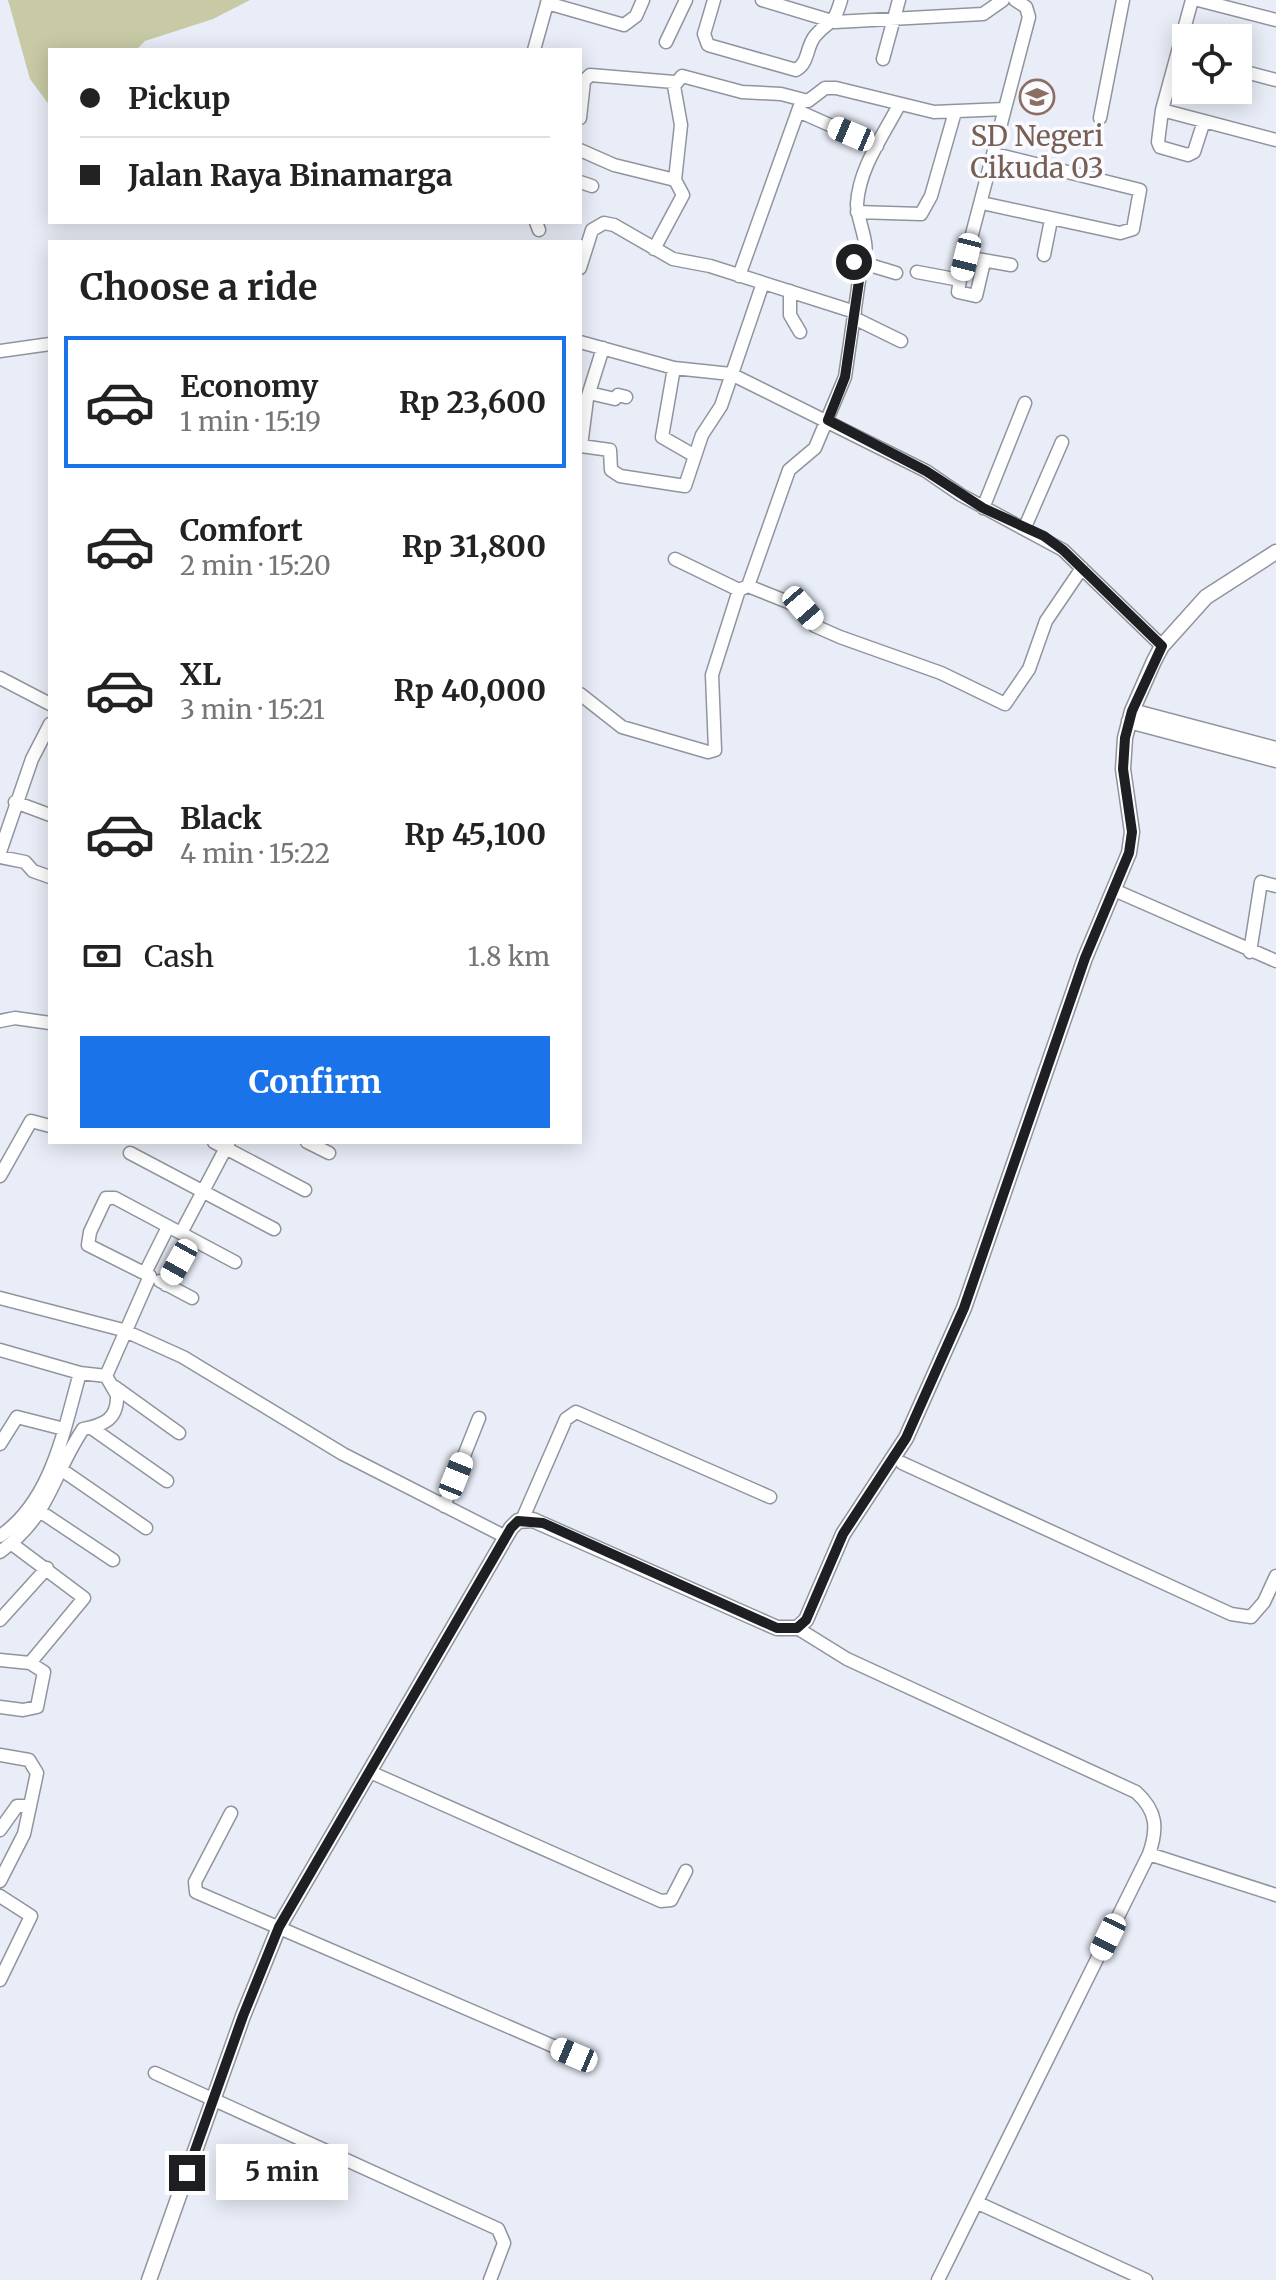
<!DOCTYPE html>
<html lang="en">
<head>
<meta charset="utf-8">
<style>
	:root { --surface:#fff; --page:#f2f2f2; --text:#222; --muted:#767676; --line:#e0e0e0; --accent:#1a73e8 }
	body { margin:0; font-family:Merriweather,serif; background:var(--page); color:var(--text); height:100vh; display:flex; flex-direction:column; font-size:30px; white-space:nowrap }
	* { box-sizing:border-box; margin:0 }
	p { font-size:26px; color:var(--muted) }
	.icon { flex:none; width:44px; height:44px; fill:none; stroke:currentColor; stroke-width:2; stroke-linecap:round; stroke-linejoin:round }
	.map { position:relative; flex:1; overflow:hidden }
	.panel { position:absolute; left:48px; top:240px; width:534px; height:904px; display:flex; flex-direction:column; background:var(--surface); border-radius:0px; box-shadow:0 4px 20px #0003 }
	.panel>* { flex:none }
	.hud { position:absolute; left:48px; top:48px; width:534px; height:176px; border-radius:0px; box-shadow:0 4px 20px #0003; display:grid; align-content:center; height:176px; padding:0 32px; background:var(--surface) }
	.tools { position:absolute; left:1172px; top:24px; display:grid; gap:16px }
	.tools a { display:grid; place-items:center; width:80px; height:80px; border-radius:0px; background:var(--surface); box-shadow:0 4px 20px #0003; font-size:40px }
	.end { position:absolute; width:36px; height:36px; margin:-18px; border:10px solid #1e1f23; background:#fff; box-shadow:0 0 0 4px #fff }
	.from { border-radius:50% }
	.bubble { position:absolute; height:56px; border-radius:0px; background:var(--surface); box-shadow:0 4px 20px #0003; font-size:26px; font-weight:700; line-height:56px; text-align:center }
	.car { position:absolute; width:24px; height:48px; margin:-24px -12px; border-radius:10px; box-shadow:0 0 6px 2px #0007; background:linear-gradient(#fff 24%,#345 0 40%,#fff 0 76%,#345 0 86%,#fff 0) }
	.hud b { display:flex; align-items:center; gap:28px; height:76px; font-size:30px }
	.hud b+b { border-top:2px solid var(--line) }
	.hud i { width:20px; height:20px; background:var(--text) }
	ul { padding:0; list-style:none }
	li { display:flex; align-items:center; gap:24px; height:132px; margin:0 16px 12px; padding:0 16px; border:4px solid transparent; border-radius:0px }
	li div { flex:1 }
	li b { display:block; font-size:30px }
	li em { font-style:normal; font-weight:700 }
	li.on { border-color:var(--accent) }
	li>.icon { width:72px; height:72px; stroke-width:1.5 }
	h2 { padding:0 32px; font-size:36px; line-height:96px }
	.pay { display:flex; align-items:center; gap:20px; height:88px; padding:0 32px; font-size:30px }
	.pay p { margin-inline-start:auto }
	.action { display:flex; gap:16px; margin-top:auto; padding:16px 32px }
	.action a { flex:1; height:92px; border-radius:0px; background:var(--accent); color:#fff; font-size:32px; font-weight:700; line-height:92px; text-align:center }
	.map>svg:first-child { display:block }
</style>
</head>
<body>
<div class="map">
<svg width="1276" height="2280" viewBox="0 0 1276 2280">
	<rect width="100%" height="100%" fill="#e9edf7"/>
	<path fill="#c8caa5" d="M8 0H250L213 19 145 41 136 50H50V106L30 79Z"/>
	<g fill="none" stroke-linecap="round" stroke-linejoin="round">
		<g stroke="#90949d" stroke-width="15">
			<path id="minor" d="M714 0 704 34 708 45 796 70C809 63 806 47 815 36 830 18 833 28 841 0
				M762 0 835 22 983 14 1003 0
				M1192 0 1162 110 1158 142 1160 147 1188 155 1194 152 1204 121
				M1198 0 1276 20
				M547 3 624 25 636 16 643 0
				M666 42 686 0
				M534 50 548 0
				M883 59 899 0
				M1238 70 1276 80
				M1162 110 1276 140
				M798 111 877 146
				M580 118 584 81 590 75 674 82
				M1100 118 1123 0
				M580 150 614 165 675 180
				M580 182 592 186
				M982 203 1120 233 1133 229 1140 190 995 154
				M857 212 921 214 931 196 955 112
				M536 222 539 230
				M654 249 683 195 675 180 681 125 674 86 682 76 742 92 781 94 808 101 825 88H836L934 112 1005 109
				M1044 255 1051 220
				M966 257 1011 265
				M863 263 896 273
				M860 264C874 249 857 223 857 204 859 168 883 136 899 105
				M580 268 592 230 604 223 614 225 673 259 710 266 855 312
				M917 272 960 280 1029 17 1026 7 1015 0
				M739 276 802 100
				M960 280 958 292 976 296 984 262
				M790 291V315L800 332
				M854 318 901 341
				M580 342 674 368 731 374 926 471 961 495 1063 550 1162 646
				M603 348 587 399 581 446 610 450 611 470 620 476 685 486 702 435 721 406 763 283
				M0 351 50 344
				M674 368 662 437 695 456
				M589 393 615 399 618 395 626 397
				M983 508 1025 403
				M1025 527 1062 442
				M675 559 739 590
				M748 586 803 608 815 626 840 637 941 673 1005 704 1029 669 1046 621 1082 568
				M0 678 50 704
				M580 694 622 727 708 752 715 750 712 675 739 590 748 586 789 470 815 448 845 377 861 267 842 261
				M15 802 50 815
				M0 852 32 759 50 724
				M0 857 25 862 33 871 50 877
				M1114 890 1276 961
				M1250 952 1261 882 1276 886
				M0 1021 15 1018 50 1023
				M214 1142 305 1190
				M307 1142 329 1153
				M130 1153 274 1229
				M0 1176 31 1121 50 1126
				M181 1233 229 1142
				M145 1273 168 1227
				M160 1281 192 1298
				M166 1285 191 1239
				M0 1298 123 1330 183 1357 343 1454 506 1537
				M0 1350 80 1373 106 1376 150 1276 88 1245 90 1232 106 1198H115L235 1262
				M115 1387 179 1433
				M93 1429 167 1481
				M0 1444 17 1417 64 1429
				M902 1463 1231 1614 1251 1617 1264 1602 1276 1576
				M62 1470 146 1528
				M444 1506 479 1418
				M41 1512 113 1560
				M522 1520 566 1419 576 1412 770 1497
				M0 1536C52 1501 64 1429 80 1373
				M12 1544 84 1598 30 1663
				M0 1552C51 1515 51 1477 83 1429 103 1425 118 1420 117 1395L106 1376
				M0 1620 47 1568
				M797 1628 847 1659 1136 1792C1157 1811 1158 1828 1149 1854L938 2280
				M0 1660 30 1663 44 1672 37 1707 23 1710 0 1707
				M0 1755 29 1760 37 1773 30 1806H17L0 1830
				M370 1772 661 1901 671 1900 686 1871
				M231 1813 195 1882 196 1892 574 2055
				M1149 1854 1276 1895
				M0 1881 24 1834 30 1806
				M0 1896 31 1916 0 1980
				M155 2073 498 2229 504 2243 490 2280
				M978 2203 1146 2280"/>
		</g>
		<g stroke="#90949d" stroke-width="17">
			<path id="tertiary" d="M1132 711 1276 749
				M1129 721 1276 760
				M149 2280 243 2016 279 1927 511 1528 518 1521 533 1520 777 1628H797L806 1620 843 1534 906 1438 964 1308 1085 958 1129 853 1132 832 1123 769 1125 738 1132 711 1154 661 1162 646 1206 597 1276 552"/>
		</g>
		<use href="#minor" stroke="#fff" stroke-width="12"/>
		<use href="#tertiary" stroke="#fff" stroke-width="14"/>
	</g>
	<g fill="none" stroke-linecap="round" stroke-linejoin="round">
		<path stroke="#1e1f23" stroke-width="10" d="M187 2173 243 2016 279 1927 511 1528 518 1521 543 1523 777 1628H797L806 1620 843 1534 906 1438 964 1308 1085 958 1129 853 1132 832 1123 769 1125 738 1132 711 1162 646 1063 550 1044 536 983 508 926 471 828 420 845 377 861 267 854 262"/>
	</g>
	<defs>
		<g id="school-ring" transform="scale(1.8)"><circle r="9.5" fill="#f9fbfe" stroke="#8d6e63" stroke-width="1.5"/><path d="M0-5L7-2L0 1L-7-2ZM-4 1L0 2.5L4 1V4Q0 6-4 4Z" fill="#8d6e63"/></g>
	</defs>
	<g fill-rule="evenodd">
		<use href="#school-ring" x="1037" y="97"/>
	</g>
	<g text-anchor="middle" stroke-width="7" stroke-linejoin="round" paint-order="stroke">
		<g font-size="28" fill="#785e54" stroke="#f9fbfe">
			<text x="1037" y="146">SD Negeri<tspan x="1037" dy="32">Cikuda 03</tspan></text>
		</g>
	</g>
</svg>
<div class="tools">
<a><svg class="icon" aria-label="locate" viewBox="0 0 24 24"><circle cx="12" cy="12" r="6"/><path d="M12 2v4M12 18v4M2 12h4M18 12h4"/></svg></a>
</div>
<i class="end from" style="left:854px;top:262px"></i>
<i class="end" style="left:187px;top:2173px"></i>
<div class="bubble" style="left:216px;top:2144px;width:132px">5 min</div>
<i class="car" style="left:851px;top:134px;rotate:293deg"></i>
<i class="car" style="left:966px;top:257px;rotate:194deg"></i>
<i class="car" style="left:803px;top:608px;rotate:139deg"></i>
<i class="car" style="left:179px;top:1262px;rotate:209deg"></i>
<i class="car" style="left:456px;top:1476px;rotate:22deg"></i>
<i class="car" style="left:1108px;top:1937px;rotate:206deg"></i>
<i class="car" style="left:574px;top:2055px;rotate:293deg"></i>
<div class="hud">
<b><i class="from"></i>Pickup</b>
<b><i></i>Jalan Raya Binamarga</b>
</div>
<section class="panel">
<h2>Choose a ride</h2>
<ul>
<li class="on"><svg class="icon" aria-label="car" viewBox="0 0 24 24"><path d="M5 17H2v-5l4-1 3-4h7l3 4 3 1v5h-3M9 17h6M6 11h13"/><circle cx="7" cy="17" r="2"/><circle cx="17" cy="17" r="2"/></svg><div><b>Economy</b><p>1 min · 15:19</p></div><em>Rp 23,600</em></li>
<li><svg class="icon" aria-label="car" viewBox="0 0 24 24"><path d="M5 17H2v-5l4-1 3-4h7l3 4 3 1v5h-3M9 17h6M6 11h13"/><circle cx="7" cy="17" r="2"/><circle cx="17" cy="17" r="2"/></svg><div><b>Comfort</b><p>2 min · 15:20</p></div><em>Rp 31,800</em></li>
<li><svg class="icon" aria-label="car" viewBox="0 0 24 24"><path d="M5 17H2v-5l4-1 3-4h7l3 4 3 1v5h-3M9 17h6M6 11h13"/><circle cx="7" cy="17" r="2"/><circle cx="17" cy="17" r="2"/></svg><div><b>XL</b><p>3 min · 15:21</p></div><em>Rp 40,000</em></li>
<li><svg class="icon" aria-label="car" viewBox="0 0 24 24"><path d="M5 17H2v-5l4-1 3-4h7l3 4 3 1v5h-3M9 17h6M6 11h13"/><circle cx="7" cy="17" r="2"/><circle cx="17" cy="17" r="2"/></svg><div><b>Black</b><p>4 min · 15:22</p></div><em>Rp 45,100</em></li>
</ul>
<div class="pay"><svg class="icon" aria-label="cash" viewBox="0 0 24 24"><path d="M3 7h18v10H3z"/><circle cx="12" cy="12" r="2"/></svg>Cash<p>1.8 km</p></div>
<div class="action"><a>Confirm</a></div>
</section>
</div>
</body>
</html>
